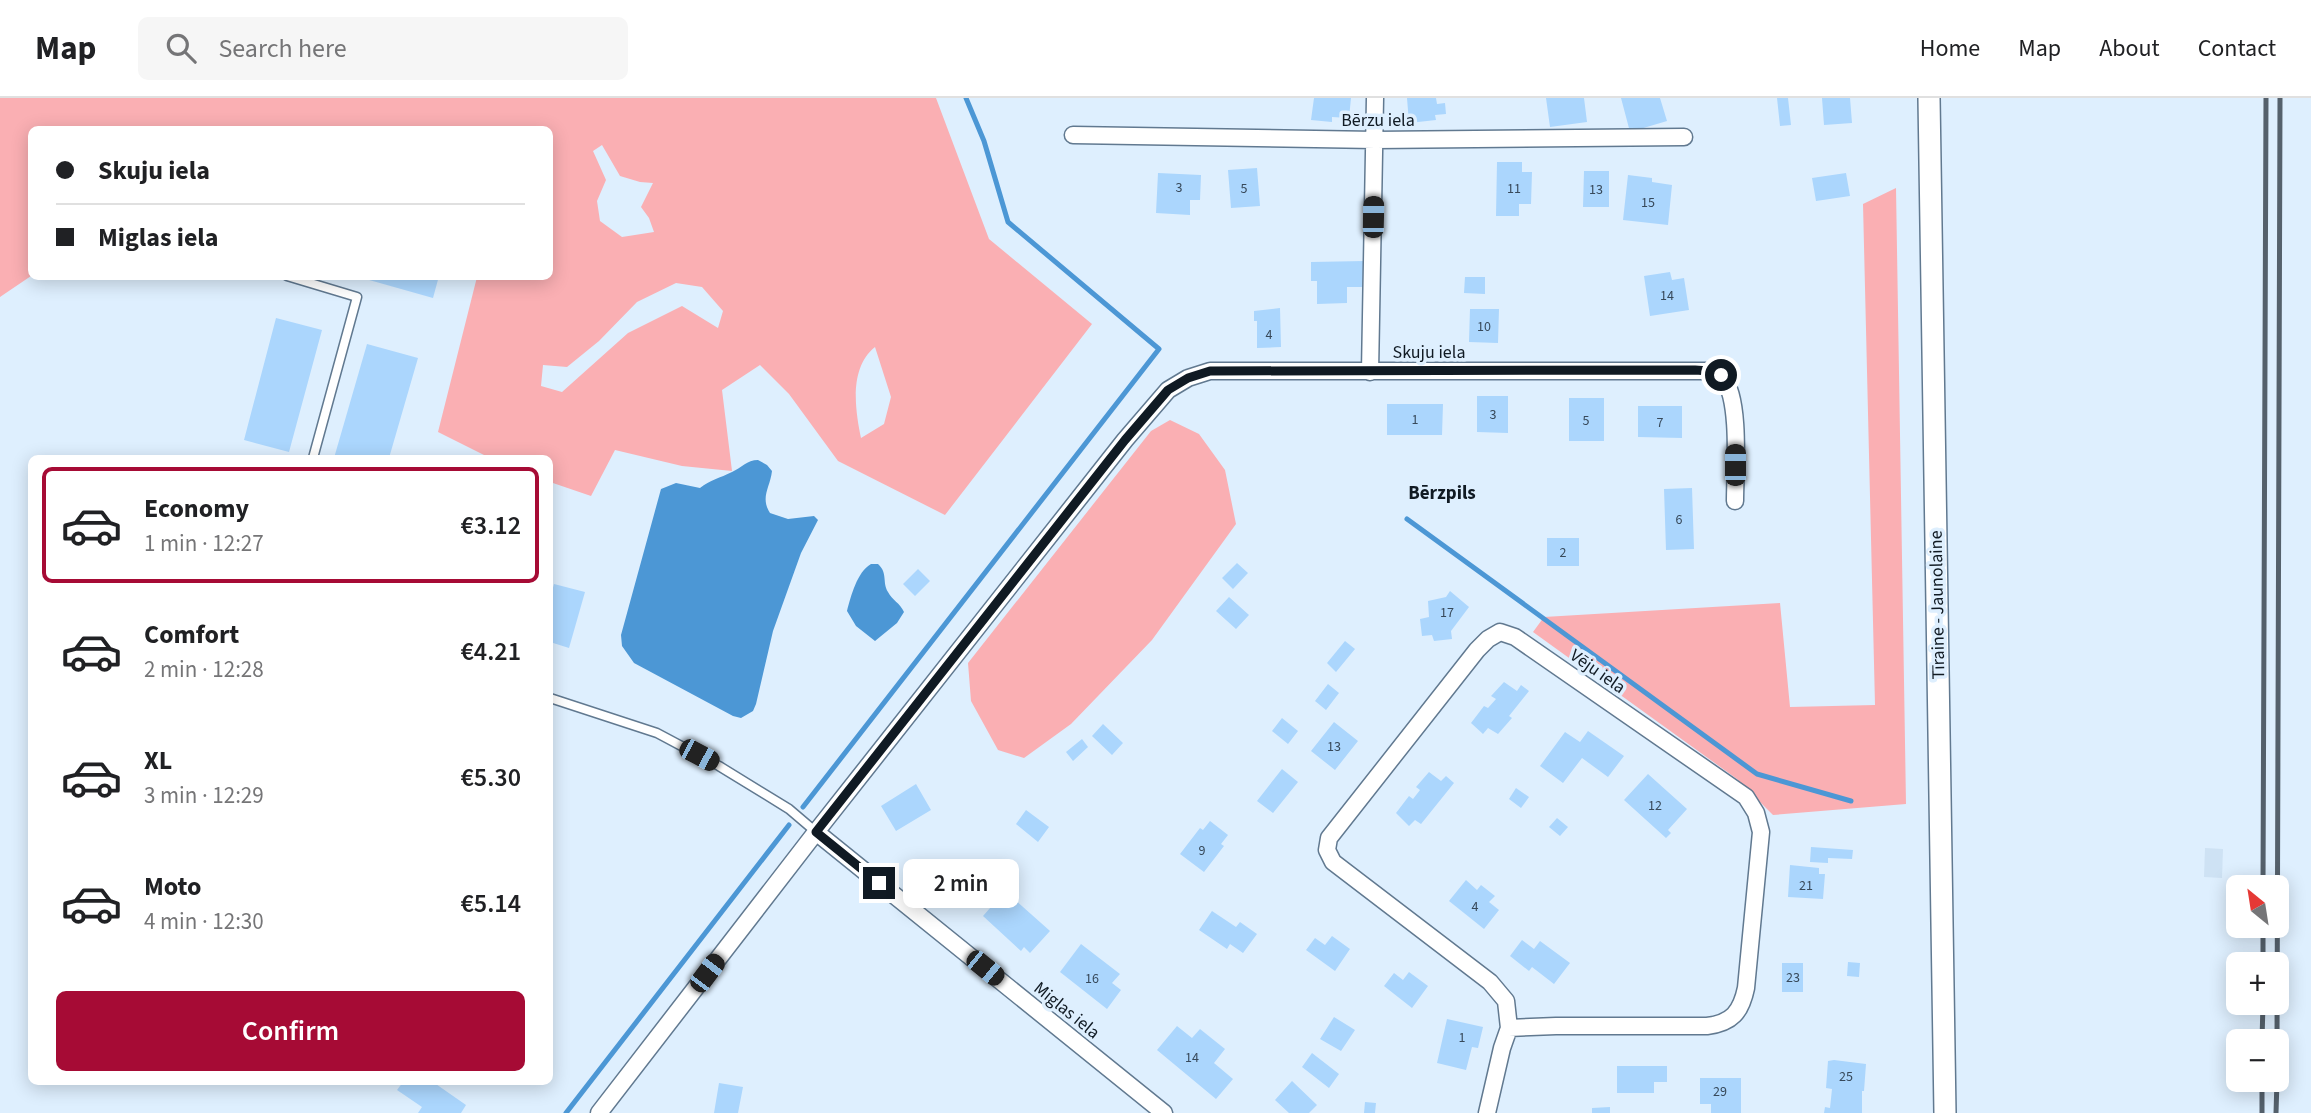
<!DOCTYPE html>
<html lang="en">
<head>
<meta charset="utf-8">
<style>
	:root { --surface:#fff; --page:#f6f6f6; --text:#202124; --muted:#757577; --line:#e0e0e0; --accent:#a60b35 }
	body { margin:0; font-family:"Source Sans 3",sans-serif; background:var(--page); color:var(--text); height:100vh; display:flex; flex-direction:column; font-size:26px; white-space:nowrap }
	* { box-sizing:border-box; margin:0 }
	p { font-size:23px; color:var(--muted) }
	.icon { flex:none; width:38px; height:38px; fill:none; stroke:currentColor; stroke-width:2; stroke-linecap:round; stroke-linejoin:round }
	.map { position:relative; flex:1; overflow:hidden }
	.side { position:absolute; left:28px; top:357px; width:525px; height:630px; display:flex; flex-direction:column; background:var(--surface); border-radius:10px; box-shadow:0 4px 18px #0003 }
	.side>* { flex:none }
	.top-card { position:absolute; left:28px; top:28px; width:525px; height:154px; border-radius:10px; box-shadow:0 4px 18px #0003; display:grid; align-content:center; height:154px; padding:0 28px; background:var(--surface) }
	.needle { width:46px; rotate:330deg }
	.buttons { position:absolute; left:2226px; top:777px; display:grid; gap:14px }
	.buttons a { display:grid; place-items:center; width:63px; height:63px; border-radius:10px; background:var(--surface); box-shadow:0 4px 18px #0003; font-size:35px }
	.end { position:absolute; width:32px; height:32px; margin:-16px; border:9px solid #101a23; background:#fff; box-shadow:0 0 0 4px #fff }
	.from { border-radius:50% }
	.bubble { position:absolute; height:49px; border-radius:10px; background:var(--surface); box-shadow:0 4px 18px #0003; font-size:23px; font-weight:600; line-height:49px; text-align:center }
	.car { position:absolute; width:21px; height:42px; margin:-21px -10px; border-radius:9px; box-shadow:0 0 5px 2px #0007; background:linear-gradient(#222 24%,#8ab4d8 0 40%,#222 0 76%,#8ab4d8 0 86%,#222 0) }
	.top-card b { display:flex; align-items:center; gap:24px; height:66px; font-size:26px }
	.top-card b+b { border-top:2px solid var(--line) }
	.top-card i { width:18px; height:18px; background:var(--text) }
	ul { padding:12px 0 0; list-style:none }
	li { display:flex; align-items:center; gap:21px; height:116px; margin:0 14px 10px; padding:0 14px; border:4px solid transparent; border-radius:10px }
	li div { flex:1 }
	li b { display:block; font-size:26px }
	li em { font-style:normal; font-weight:600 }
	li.selected { border-color:var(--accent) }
	li>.icon { width:63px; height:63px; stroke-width:1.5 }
	.primary-button { display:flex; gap:14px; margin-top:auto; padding:14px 28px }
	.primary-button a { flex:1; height:80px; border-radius:10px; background:var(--accent); color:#fff; font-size:28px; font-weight:600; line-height:80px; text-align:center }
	header { display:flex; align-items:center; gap:42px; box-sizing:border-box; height:98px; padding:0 35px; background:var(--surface); border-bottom:2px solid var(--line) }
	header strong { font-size:33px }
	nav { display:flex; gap:38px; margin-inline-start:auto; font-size:24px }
	.search { width:490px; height:63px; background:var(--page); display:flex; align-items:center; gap:18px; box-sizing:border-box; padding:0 24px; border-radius:10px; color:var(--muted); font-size:26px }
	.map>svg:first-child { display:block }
</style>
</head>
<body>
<header>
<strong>Map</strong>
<div class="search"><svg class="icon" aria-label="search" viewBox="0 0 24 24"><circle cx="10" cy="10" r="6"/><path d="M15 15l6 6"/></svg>Search here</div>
<nav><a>Home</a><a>Map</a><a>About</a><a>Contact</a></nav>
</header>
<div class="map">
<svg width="2311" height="1015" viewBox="0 0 2311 1015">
	<rect width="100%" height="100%" fill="#deeffe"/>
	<path fill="#cee2f4" d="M2205 750 2223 751 2222 780 2204 779Z"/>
	<path fill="#faafb3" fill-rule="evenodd" d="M0 0H936L989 141 1092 226 945 417 838 363 789 296 760 267 722 292 732 373 682 368 615 352 591 398 550 384V360H490L438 334 477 179 550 178V32H32L31 178 0 199ZM602 47 620 78 640 84 653 85 641 109 649 120 654 134 622 139 600 123 597 103 606 82 593 53ZM676 185 702 189 723 213 718 230 682 208 628 235 562 294 541 288 543 267 567 269 599 243 637 204ZM875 249 891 299 884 326 861 340C855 311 849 270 875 249Z
		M1896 90 1906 706 1773 717 1737 681 1533 534 1544 519 1780 505 1790 609 1875 607 1863 106Z
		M1170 322 1199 336 1225 372 1236 426 1152 542 1071 626 1024 660 998 652 971 603 968 565 1151 333Z"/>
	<path fill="#4c97d5" d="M758 362 767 367 772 373C770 390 760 399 770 415L788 421 814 418 818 422 801 455 773 533 756 606 753 613 741 620 733 618 634 565 622 548 621 537 661 391 676 385 700 390C710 382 720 380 732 374 741 370 747 362 758 362Z
		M871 466H878C888 475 882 484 888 494 892 502 900 505 904 514L897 525 875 543 856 528 847 513C851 498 857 474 871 466Z"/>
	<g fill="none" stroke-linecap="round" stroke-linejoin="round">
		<path stroke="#4c97d5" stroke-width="5" d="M1407 421 1757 676 1851 703
			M803 709 1159 251 1008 124 984 43 966 0
			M566 1015 789 727"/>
	</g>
	<path fill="#abd6fd" d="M1314 0H1351L1349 20 1332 19V24L1311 22Z
		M1407 0H1436L1437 6 1445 5 1446 16 1435 17 1436 22 1409 25Z
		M1546 0H1584L1587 24 1550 29Z
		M1621 0H1660L1667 23 1630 34Z
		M1777 0H1788L1791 27 1780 28Z
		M1822 0H1850L1852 25 1824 27Z
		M1497 64H1522V74H1532L1531 106H1519V118H1496Z
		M1257 70 1260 108 1231 110 1228 72Z
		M1584 73H1609V109H1583Z
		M1158 75 1201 77 1200 102H1190V117L1156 115Z
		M1846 75 1850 98 1816 103 1812 80Z
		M1628 77 1652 80V84L1672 87 1668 127 1623 122Z
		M1365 163V189H1347V205L1317 206V183H1311V164Z
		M1670 174 1672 182 1684 180 1689 212 1650 218 1644 178Z
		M355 178H439L433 200Z
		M1465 179H1485V196L1464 195Z
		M1280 210 1281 249 1257 250V223H1254V213Z
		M1470 211H1499L1498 245 1469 244Z
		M276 220 322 232 289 354 244 342Z
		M367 246 418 260 389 360H334Z
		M1477 298H1508V335L1477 334Z
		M1569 300H1604V343H1569Z
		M1387 306H1443L1442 337H1387Z
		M1638 308H1682V340L1638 339Z
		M1692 390 1694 451 1666 452 1664 391Z
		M1547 440H1579V468H1547Z
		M1237 465 1248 475 1233 491 1222 480Z
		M918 471 930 483 915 498 903 486Z
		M554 486 585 494 569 550 550 544V500Z
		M1450 493 1469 509 1451 533 1452 541 1434 543 1432 537 1422 538 1420 521 1429 519 1428 503 1446 499Z
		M1229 499 1249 517 1236 531 1216 513Z
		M1345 543 1355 551 1336 574 1327 565Z
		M1504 584 1517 593 1521 587 1529 593 1509 618 1512 620 1498 636 1488 630 1483 636 1471 625 1484 608 1488 610 1496 601 1491 598Z
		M1328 586 1339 595 1326 612 1315 603Z
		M1282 620 1298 633 1288 646 1272 633Z
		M1334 624 1358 643 1335 672 1311 653Z
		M1103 626 1123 645 1112 657 1092 638Z
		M1588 633 1624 658 1608 679 1582 660 1563 685 1540 668 1565 634 1580 644Z
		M1082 641 1088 649 1073 663 1066 654Z
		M1282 671 1298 684 1273 715 1257 703Z
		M1429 674 1441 683 1446 678 1454 685 1421 726 1415 722 1409 728 1396 715 1409 698 1413 701 1420 692 1416 689Z
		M1648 676 1687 711 1668 732 1671 735 1666 740 1624 702Z
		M916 686 931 712 896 733 881 708Z
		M1516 690 1529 699 1521 710 1509 701Z
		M1026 712 1049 729 1038 744 1016 726Z
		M1557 720 1568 729 1560 738 1549 729Z
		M1210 723 1228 737 1221 746 1224 748 1204 774 1180 756 1200 730 1203 732Z
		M1811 749 1853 752 1852 761 1828 760V765L1810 764Z
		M1790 767 1819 770V776H1825L1823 801 1788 799Z
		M1466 782 1477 792 1481 787 1495 798 1489 804 1499 812 1484 831 1449 803Z
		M1005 793 1050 833 1030 855 1024 849 1021 853 983 818Z
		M1212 813 1236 829 1240 824 1257 836 1243 855 1230 846 1227 851 1199 832Z
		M1332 838 1350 851 1335 873 1306 852 1315 840 1325 847Z
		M1522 842 1534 851 1540 843 1570 865 1554 886 1532 869 1529 873 1510 858Z
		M1081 846 1120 876 1112 885 1121 892 1107 911 1060 874Z
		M1848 864 1860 865 1859 879 1847 878Z
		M1782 865H1803V894H1782Z
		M1409 874 1428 888 1412 910 1384 888 1394 875 1403 882Z
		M1334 919 1355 932 1341 953 1320 941Z
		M1447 921 1483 929 1478 950 1472 949 1466 972 1437 965Z
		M1177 928 1192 940 1200 931 1225 951 1214 965 1233 981 1216 1001 1157 952Z
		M1312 955 1339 976 1329 990 1302 969Z
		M1834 962 1866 966 1864 993H1862V1015H1824L1825 1009 1830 1010 1832 991 1826 990 1828 963Z
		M1617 968H1667V984H1654V995H1617Z
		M1700 980H1741V1015H1711V1006H1700Z
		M1292 983 1317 1007 1309 1015H1289L1275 1002Z
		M403 984H433L466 1007 461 1015H418L422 1009 397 992Z
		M719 985 743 989 738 1015H714Z
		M1365 1004 1376 1005 1375 1015H1364Z
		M1610 1009V1015H1592V1010Z"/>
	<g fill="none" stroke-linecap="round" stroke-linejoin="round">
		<g stroke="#617990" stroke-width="11">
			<path id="service" d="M287 178 357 199 313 360
				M550 600 657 635 719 668 789 711 816 734"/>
		</g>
		<g stroke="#617990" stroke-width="19">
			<path id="minor" d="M1073 37 1375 42 1684 39
				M1370 274 1375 0
				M816 734 1164 1015
				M599 1015 816 734 1125 342 1168 292 1188 280 1210 273H1709C1714 274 1719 276 1723 280 1741 301 1735 375 1735 403
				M1487 1015 1502 950 1509 930 1506 903 1490 884 1333 764 1327 752 1329 740 1477 552 1488 541 1500 534 1515 539 1746 699 1756 715 1761 734 1746 890C1741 914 1732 925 1707 928H1556L1509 930"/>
		</g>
		<g stroke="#617990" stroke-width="24">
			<path id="secondary" d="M1929 0 1945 1015"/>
		</g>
		<use href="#service" stroke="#fff" stroke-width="8"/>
		<use href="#minor" stroke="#fff" stroke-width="16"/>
		<use href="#secondary" stroke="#fff" stroke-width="21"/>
		<path stroke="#55616c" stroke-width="5" d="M2263 789 2266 0
			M2263 866V828
			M2262 943 2263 905
			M2277 943 2280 0
			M2262 1015V982
			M2276 1015 2277 982"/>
	</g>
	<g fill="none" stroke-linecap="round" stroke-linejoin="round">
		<path stroke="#101a23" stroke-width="9" d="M879 785 816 734 1125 342 1168 292 1188 280 1210 273 1695 272 1709 273 1721 277"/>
	</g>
	<g text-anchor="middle" stroke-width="7" stroke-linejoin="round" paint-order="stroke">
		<g font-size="14" fill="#37495a">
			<text x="1179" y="94">3</text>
			<text x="1244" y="95">5</text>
			<text x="1514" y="95">11</text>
			<text x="1596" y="96">13</text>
			<text x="1648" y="109">15</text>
			<text x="1667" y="202">14</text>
			<text x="1484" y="233">10</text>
			<text x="1269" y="241">4</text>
			<text x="1493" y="321">3</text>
			<text x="1415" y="326">1</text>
			<text x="1586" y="327">5</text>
			<text x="1660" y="329">7</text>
			<text x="1679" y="426">6</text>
			<text x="1563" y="459">2</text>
			<text x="1447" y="519">17</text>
			<text x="1334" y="653">13</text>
			<text x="1655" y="712">12</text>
			<text x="1202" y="757">9</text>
			<text x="1806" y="792">21</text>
			<text x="1475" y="813">4</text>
			<text x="1793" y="884">23</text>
			<text x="1092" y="885">16</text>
			<text x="1462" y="944">1</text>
			<text x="1192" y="964">14</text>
			<text x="1846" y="983">25</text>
			<text x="1720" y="998">29</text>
		</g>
		<g font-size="18" fill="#101a23" stroke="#deeffe">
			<text x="1378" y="28">Bērzu iela</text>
			<text x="1429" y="260">Skuju iela</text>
			<text transform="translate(1937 507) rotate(-91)" y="6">Tīraine - Jaunolaine</text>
			<text transform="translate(1598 573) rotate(35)" y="6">Vēju iela</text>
			<text transform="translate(1067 912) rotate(39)" y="6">Miglas iela</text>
		</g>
		<g font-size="19" font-weight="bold" fill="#101a23" stroke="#deeffe">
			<text x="1442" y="401">Bērzpils</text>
		</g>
	</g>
</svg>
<div class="buttons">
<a><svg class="needle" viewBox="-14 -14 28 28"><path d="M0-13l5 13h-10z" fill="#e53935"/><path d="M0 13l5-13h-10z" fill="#757577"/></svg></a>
<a>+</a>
<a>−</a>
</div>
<i class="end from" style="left:1721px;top:277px"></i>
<i class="end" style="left:879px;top:785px"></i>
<div class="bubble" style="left:903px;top:761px;width:116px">2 min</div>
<i class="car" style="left:1373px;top:119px;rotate:1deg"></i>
<i class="car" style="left:1735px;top:367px;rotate:0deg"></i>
<i class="car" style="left:699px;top:657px;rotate:118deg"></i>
<i class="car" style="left:985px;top:870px;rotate:129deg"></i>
<i class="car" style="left:707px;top:875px;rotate:37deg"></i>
<div class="top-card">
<b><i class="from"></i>Skuju iela</b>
<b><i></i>Miglas iela</b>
</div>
<section class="side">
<ul>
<li class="selected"><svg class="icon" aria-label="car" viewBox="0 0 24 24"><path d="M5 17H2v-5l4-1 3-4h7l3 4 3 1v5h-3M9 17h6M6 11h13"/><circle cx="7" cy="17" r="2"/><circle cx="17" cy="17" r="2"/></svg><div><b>Economy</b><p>1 min · 12:27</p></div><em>€3.12</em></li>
<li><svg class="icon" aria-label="car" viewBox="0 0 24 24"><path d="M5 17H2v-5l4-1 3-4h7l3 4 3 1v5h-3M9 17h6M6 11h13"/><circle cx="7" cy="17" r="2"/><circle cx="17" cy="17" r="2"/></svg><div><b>Comfort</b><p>2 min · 12:28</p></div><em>€4.21</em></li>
<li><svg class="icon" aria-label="car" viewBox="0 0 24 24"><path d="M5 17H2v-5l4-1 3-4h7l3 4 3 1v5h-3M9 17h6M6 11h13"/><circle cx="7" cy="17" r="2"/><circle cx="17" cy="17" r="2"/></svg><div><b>XL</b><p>3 min · 12:29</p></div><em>€5.30</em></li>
<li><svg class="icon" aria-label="car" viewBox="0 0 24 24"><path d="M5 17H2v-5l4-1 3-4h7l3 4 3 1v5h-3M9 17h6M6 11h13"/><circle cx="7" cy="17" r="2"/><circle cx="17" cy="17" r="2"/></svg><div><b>Moto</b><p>4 min · 12:30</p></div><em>€5.14</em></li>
</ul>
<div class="primary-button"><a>Confirm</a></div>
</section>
</div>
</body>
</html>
